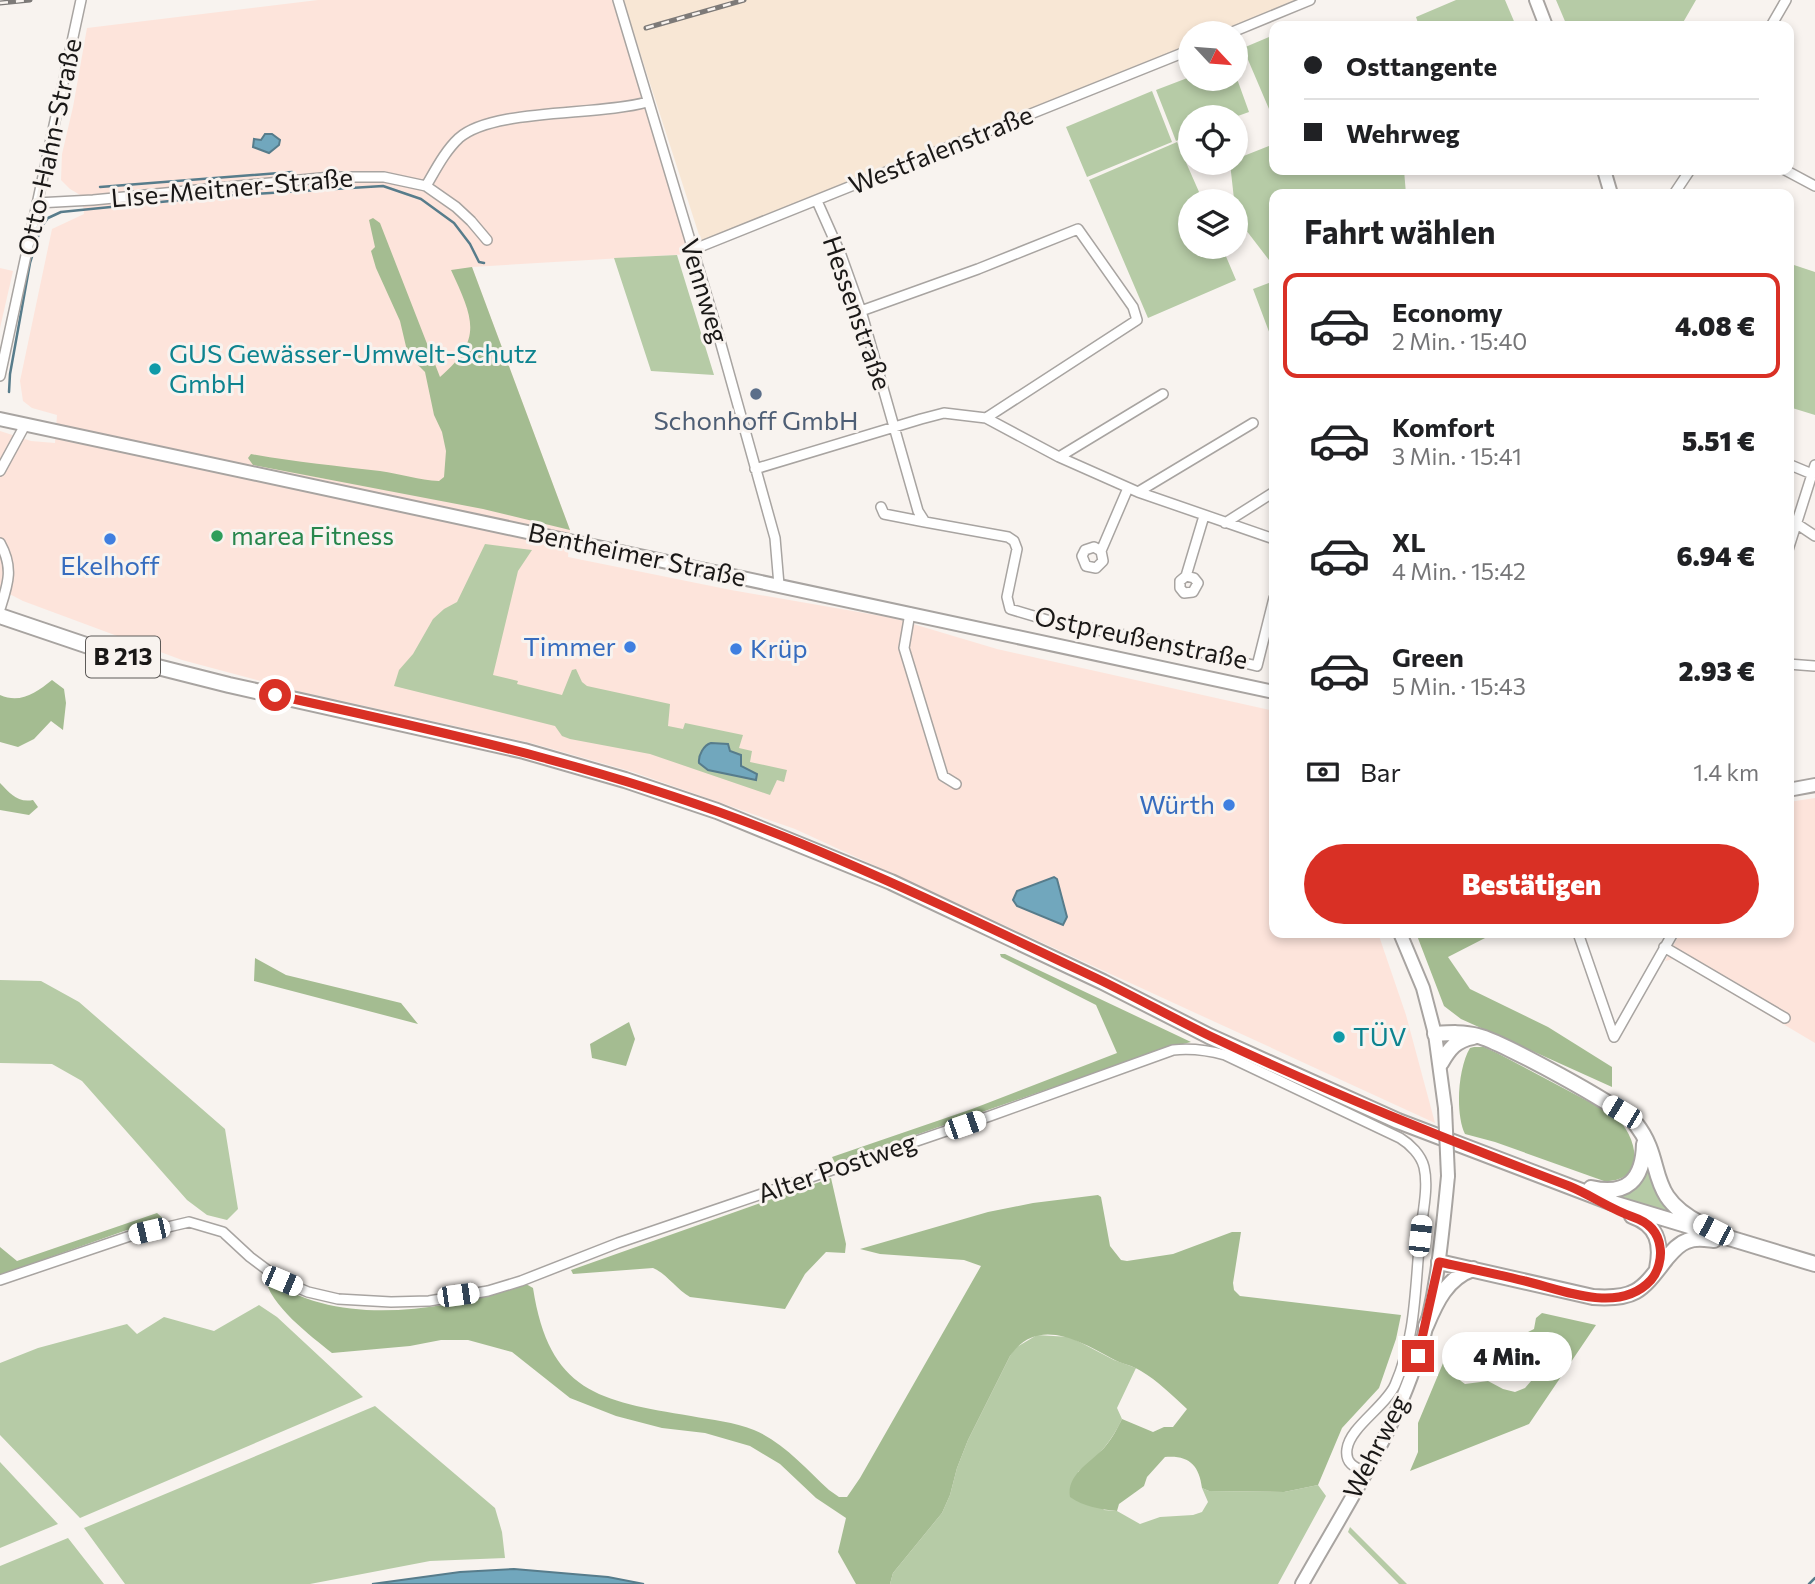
<!DOCTYPE html>
<html lang="de">
<head>
<meta charset="utf-8">
<style>
	:root { --surface:#fff; --page:#f6f6f6; --text:#202124; --muted:#757577; --line:#e0e0e0; --accent:#d93025 }
	body { margin:0; font-family:Commissioner,sans-serif; background:var(--page); color:var(--text); height:100vh; display:flex; flex-direction:column; font-size:26px; white-space:nowrap }
	* { box-sizing:border-box; margin:0 }
	p { font-size:23px; color:var(--muted) }
	.icon { flex:none; width:38px; height:38px; fill:none; stroke:currentColor; stroke-width:2; stroke-linecap:round; stroke-linejoin:round }
	.map { position:relative; flex:1; overflow:hidden }
	.panel { position:absolute; left:1269px; top:189px; width:525px; height:749px; display:flex; flex-direction:column; background:var(--surface); border-radius:14px; box-shadow:0 4px 10px #0003 }
	.panel>* { flex:none }
	.guide { position:absolute; left:1269px; top:21px; width:525px; height:154px; border-radius:14px; box-shadow:0 4px 10px #0003; display:grid; align-content:center; height:154px; padding:0 35px; background:var(--surface) }
	.needle { width:46px; rotate:116deg }
	.controls { position:absolute; left:1178px; top:21px; display:grid; gap:14px }
	.controls a { display:grid; place-items:center; width:70px; height:70px; border-radius:50%; background:var(--surface); box-shadow:0 4px 10px #0003; font-size:35px }
	.end { position:absolute; width:32px; height:32px; margin:-16px; border:9px solid #d93025; background:#fff; box-shadow:0 0 0 4px #fff }
	.from { border-radius:50% }
	.bubble { position:absolute; height:49px; border-radius:24px; background:var(--surface); box-shadow:0 4px 10px #0003; font-size:23px; font-weight:800; line-height:49px; text-align:center }
	.car { position:absolute; width:21px; height:42px; margin:-21px -10px; border-radius:9px; box-shadow:0 0 5px 2px #0007; background:linear-gradient(#fff 24%,#345 0 40%,#fff 0 76%,#345 0 86%,#fff 0) }
	.guide b { display:flex; align-items:center; gap:24px; height:66px; font-size:26px }
	.guide b+b { border-top:2px solid var(--line) }
	.guide i { width:18px; height:18px; background:var(--text) }
	ul { padding:0; list-style:none }
	li { display:flex; align-items:center; gap:21px; height:105px; margin:0 14px 10px; padding:0 21px; border:4px solid transparent; border-radius:14px }
	li div { flex:1 }
	li b { display:block; font-size:26px }
	li em { font-style:normal; font-weight:800 }
	li.selected { border-color:var(--accent) }
	li>.icon { width:63px; height:63px; stroke-width:1.5 }
	h2 { padding:0 35px; font-size:32px; line-height:84px }
	.pay { display:flex; align-items:center; gap:18px; height:77px; padding:0 35px; font-size:26px }
	.pay p { margin-inline-start:auto }
	.primary-button { display:flex; gap:14px; margin-top:auto; padding:14px 35px }
	.primary-button a { flex:1; height:80px; border-radius:42px; background:var(--accent); color:#fff; font-size:28px; font-weight:800; line-height:80px; text-align:center }
	.map>svg:first-child { display:block }
</style>
</head>
<body>
<div class="map">
<svg width="1815" height="1584" viewBox="0 0 1815 1584">
	<rect width="100%" height="100%" fill="#f8f3ef"/>
	<path fill="#fde4db" d="M318 0H618L690 254 472 267 570 530 568 557 731 590 893 618 997 649 1274 711V933H1378L1406 1015 1435 1123 795 829 633 772 531 743 302 692 182 660 23 601 0 589V431L31 441 55 443 57 415 32 408 23 401 20 381 52 229 84 214 82 196 70 189 61 180 62 154 73 107 87 28Z
		M0 268 13 271 0 328Z
		M1815 798V1043L1674 959 1665 961 1680 933H1788L1789 802Z"/>
	<path fill="#f8e7d5" d="M623 0H1303L1230 33H1190V50L701 241Z"/>
	<path fill="#b6cba6" d="M1456 0H1505L1516 26H1419L1416 17Z
		M1556 0H1696L1681 26H1567Z
		M1274 35V115L1272 116 1243 48Z
		M1236 76 1249 112 1235 117H1190V135L1176 141 1156 90 1190 77V79H1236Z
		M1152 91 1172 142 1087 177 1066 127Z
		M1177 142 1203 201H1190V247H1222L1236 280 1148 318 1089 180Z
		M1274 144V170H1404L1406 194H1274V258L1269 260 1236 217 1230 163H1236V159Z
		M677 255 714 375 651 371 614 258Z
		M1788 263 1815 272V415L1789 407Z
		M1274 281V345L1253 289Z
		M485 544 532 550 518 571 493 675 518 681 517 684 562 695 572 670 576 669 582 682 587 686 670 704 668 726 683 729 685 723 743 735 739 748 752 751 750 762 787 770 784 782 777 780 770 795 650 754 570 739 562 736 555 726 394 686 399 670 413 654 433 619 444 609 457 602Z
		M0 980 41 981 79 1002 225 1129 238 1209 227 1220 207 1215 187 1200 82 1081 52 1064 0 1063Z
		M1648 1162 1670 1210 1668 1213 1619 1196Z
		M259 1305 277 1317 363 1397 80 1518 0 1435V1363L38 1348 127 1324 137 1334 164 1317 214 1331Z
		M1037 1335 1070 1337 1114 1360 1136 1368 1117 1408 1122 1419C1113 1439 1097 1459 1078 1472L1104 1510 1117 1511 1140 1524 1160 1517 1193 1515 1202 1512 1208 1502 1202 1488 1209 1491 1284 1492 1318 1485 1326 1496 1278 1584H890L893 1573 942 1513 950 1495 957 1468 968 1440 1010 1356 1015 1348Z
		M375 1406 495 1508 502 1532 505 1558 430 1561 310 1584H125L84 1528Z
		M0 1462 58 1524 0 1548Z
		M1350 1527 1407 1584H1399L1348 1532Z
		M68 1538 104 1584H0V1566Z"/>
	<path fill="#a4bc91" d="M373 218 380 223 440 377C484 339 473 318 451 270L472 267 570 530 483 509 253 465 248 458 251 454C294 462 337 466 380 471 401 474 419 480 439 481L444 477 446 451 442 432 434 415 425 372 408 355 400 321 376 268 371 251 375 247 369 220Z
		M52 680 64 689 66 703 63 730 51 721 34 739 18 747 0 742V695C20 704 36 693 52 680Z
		M0 783C10 793 17 803 33 800L38 807 29 815 0 810Z
		M1416 933H1484L1487 937 1448 957 1470 989 1548 1027 1612 1067V1087L1461 1019 1444 1006Z
		M1000 954H1005L1191 1042 1167 1048 835 1163 832 1157 972 1109 1117 1053 1096 1005 1001 957Z
		M255 958 286 975 401 1003 418 1024 254 981Z
		M629 1022 635 1039 626 1066 592 1058 590 1044Z
		M1474 1047H1484L1497 1053 1614 1115C1638 1136 1648 1182 1604 1181L1495 1142 1465 1134C1455 1113 1458 1068 1470 1048Z
		M831 1178 846 1244 845 1253 826 1252 805 1274 785 1309 690 1297C676 1289 667 1274 653 1268L573 1274 571 1270Z
		M1098 1195 1101 1197 1110 1246 1121 1260 1127 1261 1173 1254 1232 1232H1241L1233 1283 1234 1290 1240 1296 1401 1315 1396 1339 1379 1388 1342 1428 1318 1485 1284 1492 1209 1491 1202 1488C1199 1465 1189 1455 1165 1457L1147 1477 1144 1486 1119 1504 1117 1511C1099 1509 1085 1507 1070 1497 1066 1475 1091 1462 1104 1448 1112 1439 1117 1429 1122 1419L1153 1432 1164 1427H1173L1187 1409C1173 1396 1158 1381 1141 1371 1132 1365 1121 1364 1111 1358 1080 1341 1037 1316 1010 1356L968 1440 957 1468 950 1495 942 1513 893 1573 890 1584H856L838 1552 846 1518 816 1498 780 1464 750 1446 705 1433 662 1428 616 1416 570 1398 512 1352 468 1340H441L410 1346 332 1353C311 1336 269 1305 265 1277 339 1330 445 1310 526 1284L533 1288C549 1392 599 1401 691 1416 712 1420 734 1422 754 1430 783 1442 806 1469 829 1490L839 1497H847L860 1478 981 1266 964 1260 880 1254 860 1249 988 1212 1033 1203Z
		M157 1213 167 1222 127 1230 0 1275V1247L17 1261Z
		M1542 1313 1596 1325 1529 1424 1410 1471 1418 1452V1423L1446 1356 1453 1355C1453 1368 1454 1377 1465 1384L1488 1381 1503 1389 1515 1392 1525 1388 1538 1373 1535 1357 1524 1345 1522 1335 1534 1329 1536 1318Z"/>
	<path fill="#71a7bd" stroke="#577c8b" stroke-width="2" d="M265 134H272L280 140 279 145 269 153 253 147 254 139 261 140Z
		M711 743 728 744 730 751 741 755V766L757 774 756 780 708 770 699 763C698 755 704 745 711 743Z
		M1054 877 1057 879 1067 917 1063 925 1017 906 1013 900 1017 891Z
		M514 1569 608 1577 644 1584H372L460 1572Z"/>
	<g fill="none" stroke-linecap="round" stroke-linejoin="round">
		<path stroke="#577c8b" stroke-width="2.5" d="M100 187 292 172
			M9 392 10 374 30 263 41 227 48 218 61 212 220 196 383 186 421 199 454 223 470 244 479 262 484 263
			M1809 1584 1815 1578"/>
		<g stroke="#a8a4a1" stroke-width="12">
			<path id="street" d="M618 0 717 330 775 538 779 585
				M1771 26 1786 0
				M1230 33 1310 0
				M1785 170 1815 186
				M426 186C436 169 445 151 459 138 493 108 599 116 647 102
				M1674 194 1690 170
				M817 201 841 255 861 311 918 511 925 522 1008 537 1014 541 1017 549 1007 597 1010 609 1047 620 1155 641 1257 666 1274 598
				M37 203 93 200 331 177H384L426 186 456 207 471 221 487 240
				M692 250 1190 50
				M861 311 978 269 1078 229 1133 307 1137 320 986 418
				M0 376 81 0
				M1059 457 1163 394
				M1788 464 1812 474
				M755 469 921 419 944 413 986 418 1059 457 1138 492 1274 539
				M0 471 25 425
				M1138 492 1253 423
				M881 507 884 514 925 522
				M1225 523 1274 492
				M1797 524 1815 536
				M0 543C14 568 8 584 0 609
				M1788 550 1815 465
				M1101 551 1094 547 1085 550 1082 556 1086 566 1096 568 1103 561 1101 551 1128 488
				M1186 576 1194 578 1198 583 1193 592 1184 593 1180 588V581L1186 576 1204 516
				M910 613 904 648 943 776 956 784
				M1788 664 1814 666
				M1578 933 1614 1037
				M1664 947 1785 1018
				M1614 1037 1673 933
				M0 1280 130 1236 189 1222 223 1232 250 1257 282 1281 308 1292 338 1299 391 1302 429 1301 488 1291 521 1281 618 1243 990 1116 1173 1050C1191 1048 1207 1050 1225 1055L1400 1138C1410 1144 1421 1155 1424 1167 1429 1188 1422 1215 1420 1237 1415 1287 1416 1337 1395 1385 1385 1407 1350 1427 1347 1449 1345 1463 1354 1467 1365 1472"/>
		</g>
		<g stroke="#a8a4a1" stroke-width="16">
			<path id="secondary" d="M1536 0 1546 26
				M1604 170 1611 194
				M0 419 1274 692
				M1788 790 1815 785
				M1400 933 1423 988 1435 1034 1445 1108
				M1302 1584C1343 1511 1393 1436 1418 1356 1437 1298 1442 1236 1448 1176"/>
		</g>
		<g stroke="#a8a4a1" stroke-width="18">
			<path id="primary" d="M0 616 130 660 229 685 524 751 625 780 717 811 891 882 1103 982 1209 1036 1398 1121 1613 1203 1815 1264
				M1435 1034C1450 1033 1464 1032 1478 1036 1500 1041 1624 1108 1636 1124 1667 1164 1643 1194 1701 1224
				M1441 1063C1449 1049 1456 1040 1473 1037
				M1591 1188C1627 1196 1643 1180 1644 1144
				M1632 1216C1658 1225 1662 1244 1657 1269
				M1439 1262 1593 1297C1636 1300 1642 1290 1666 1259 1672 1252 1678 1244 1687 1241 1696 1237 1705 1239 1714 1240
				M1426 1326C1436 1302 1447 1278 1473 1269"/>
		</g>
		<use href="#street" stroke="#fff" stroke-width="9"/>
		<use href="#secondary" stroke="#fff" stroke-width="12"/>
		<use href="#primary" stroke="#fff" stroke-width="14"/>
		<g stroke="#7d7a78" stroke-width="5">
			<path id="rail" d="M0 3 30 0
				M646 28 744 0"/>
		</g>
		<use href="#rail" stroke="#f8f3ef" stroke-width="2.5" stroke-dasharray="8" stroke-linecap="butt"/>
		<g stroke="#a8a4a1" stroke-width="16" stroke-linecap="butt">
			<path id="secondary-bridge" d="M1445 1108 1448 1176"/>
		</g>
		<use href="#secondary-bridge" stroke="#fff" stroke-width="12"/>
	</g>
	<g fill="none" stroke-linecap="round" stroke-linejoin="round">
		<path stroke="#d93025" stroke-width="9" d="M275 695C454 734 632 773 802 844 903 886 1001 933 1100 980 1137 998 1173 1018 1210 1036 1327 1092 1448 1140 1569 1186 1591 1195 1610 1209 1633 1217 1648 1222 1658 1231 1660 1247 1662 1258 1658 1272 1651 1280 1619 1315 1563 1290 1525 1281 1496 1274 1467 1268 1439 1262L1418 1356"/>
	</g>
	<g fill="#0f9aa8" stroke="#f8f3ef" stroke-width="2.5">
		<circle cx="155" cy="369" r="7"/>
		<circle cx="1339" cy="1037" r="7"/>
	</g>
	<circle fill="#5c6f8a" stroke="#f8f3ef" stroke-width="2.5" cx="756" cy="394" r="7"/>
	<circle fill="#2e9e5b" stroke="#f8f3ef" stroke-width="2.5" cx="217" cy="536" r="7"/>
	<g fill="#3f7fe0" stroke="#f8f3ef" stroke-width="2.5">
		<circle cx="110" cy="539" r="7"/>
		<circle cx="630" cy="647" r="7"/>
		<circle cx="736" cy="649" r="7"/>
		<circle cx="1229" cy="805" r="7"/>
	</g>
	<g text-anchor="middle" stroke-width="6" stroke-linejoin="round" paint-order="stroke">
		<rect fill="#f8f3ef" stroke="#5d5a58" stroke-width="2" x="86" y="636.5" width="74" height="41" rx="5"/>
		<g font-size="24" font-weight="bold" fill="#1a1817">
			<text x="123" y="665">B 213</text>
		</g>
		<g font-size="26" fill="#1a1817" stroke="#f8f3ef">
			<text transform="translate(50 147) rotate(-78)" y="9">Otto-Hahn-Straße</text>
			<text transform="translate(941 150) rotate(-22)" y="9">Westfalenstraße</text>
			<text transform="translate(232 188) rotate(-5)" y="9">Lise-Meitner-Straße</text>
			<text transform="translate(704 291) rotate(73)" y="9">Vennweg</text>
			<text transform="translate(857 313) rotate(71)" y="9">Hessenstraße</text>
			<text transform="translate(637 555) rotate(12)" y="9">Bentheimer Straße</text>
			<text transform="translate(1141 638) rotate(12)" y="9">Ostpreußenstraße</text>
			<text transform="translate(837 1168) rotate(-19)" y="9">Alter Postweg</text>
			<text transform="translate(1376 1447) rotate(-63)" y="9">Wehrweg</text>
		</g>
		<g font-size="26" fill="#0d838f" stroke="#f8f3ef" text-anchor="start">
			<text x="169" y="363">GUS Gewässer-Umwelt-Schutz<tspan x="169" dy="30">GmbH</tspan></text>
			<text x="1353" y="1046">TÜV</text>
		</g>
		<g font-size="26" fill="#4e5e75" stroke="#f8f3ef">
			<text x="756" y="430">Schonhoff GmbH</text>
		</g>
		<g font-size="26" fill="#27864d" stroke="#f8f3ef" text-anchor="start">
			<text x="231" y="545">marea Fitness</text>
		</g>
		<g font-size="26" fill="#366cbe" stroke="#f8f3ef" text-anchor="end">
			<text x="110" y="575" text-anchor="middle">Ekelhoff</text>
			<text x="616" y="656">Timmer</text>
			<text x="750" y="658" text-anchor="start">Krüp</text>
			<text x="1215" y="814">Würth</text>
		</g>
	</g>
</svg>
<div class="controls">
<a><svg class="needle" viewBox="-14 -14 28 28"><path d="M0-13l5 13h-10z" fill="#e53935"/><path d="M0 13l5-13h-10z" fill="#757577"/></svg></a>
<a><svg class="icon" aria-label="locate" viewBox="0 0 24 24"><circle cx="12" cy="12" r="6"/><path d="M12 2v4M12 18v4M2 12h4M18 12h4"/></svg></a>
<a><svg class="icon" aria-label="layers" viewBox="0 0 24 24"><path d="M12 4l9 5-9 5-9-5zM3 14l9 5 9-5"/></svg></a>
</div>
<i class="end from" style="left:275px;top:695px"></i>
<i class="end" style="left:1418px;top:1356px"></i>
<div class="bubble" style="left:1442px;top:1332px;width:130px">4 Min.</div>
<i class="car" style="left:1622px;top:1112px;rotate:301deg"></i>
<i class="car" style="left:965px;top:1125px;rotate:71deg"></i>
<i class="car" style="left:1713px;top:1230px;rotate:297deg"></i>
<i class="car" style="left:149px;top:1231px;rotate:257deg"></i>
<i class="car" style="left:1420px;top:1236px;rotate:6deg"></i>
<i class="car" style="left:282px;top:1281px;rotate:113deg"></i>
<i class="car" style="left:458px;top:1295px;rotate:82deg"></i>
<div class="guide">
<b><i class="from"></i>Osttangente</b>
<b><i></i>Wehrweg</b>
</div>
<section class="panel">
<h2>Fahrt wählen</h2>
<ul>
<li class="selected"><svg class="icon" aria-label="car" viewBox="0 0 24 24"><path d="M5 17H2v-5l4-1 3-4h7l3 4 3 1v5h-3M9 17h6M6 11h13"/><circle cx="7" cy="17" r="2"/><circle cx="17" cy="17" r="2"/></svg><div><b>Economy</b><p>2 Min. · 15:40</p></div><em>4.08 €</em></li>
<li><svg class="icon" aria-label="car" viewBox="0 0 24 24"><path d="M5 17H2v-5l4-1 3-4h7l3 4 3 1v5h-3M9 17h6M6 11h13"/><circle cx="7" cy="17" r="2"/><circle cx="17" cy="17" r="2"/></svg><div><b>Komfort</b><p>3 Min. · 15:41</p></div><em>5.51 €</em></li>
<li><svg class="icon" aria-label="car" viewBox="0 0 24 24"><path d="M5 17H2v-5l4-1 3-4h7l3 4 3 1v5h-3M9 17h6M6 11h13"/><circle cx="7" cy="17" r="2"/><circle cx="17" cy="17" r="2"/></svg><div><b>XL</b><p>4 Min. · 15:42</p></div><em>6.94 €</em></li>
<li><svg class="icon" aria-label="car" viewBox="0 0 24 24"><path d="M5 17H2v-5l4-1 3-4h7l3 4 3 1v5h-3M9 17h6M6 11h13"/><circle cx="7" cy="17" r="2"/><circle cx="17" cy="17" r="2"/></svg><div><b>Green</b><p>5 Min. · 15:43</p></div><em>2.93 €</em></li>
</ul>
<div class="pay"><svg class="icon" aria-label="cash" viewBox="0 0 24 24"><path d="M3 7h18v10H3z"/><circle cx="12" cy="12" r="2"/></svg>Bar<p>1.4 km</p></div>
<div class="primary-button"><a>Bestätigen</a></div>
</section>
</div>
</body>
</html>
